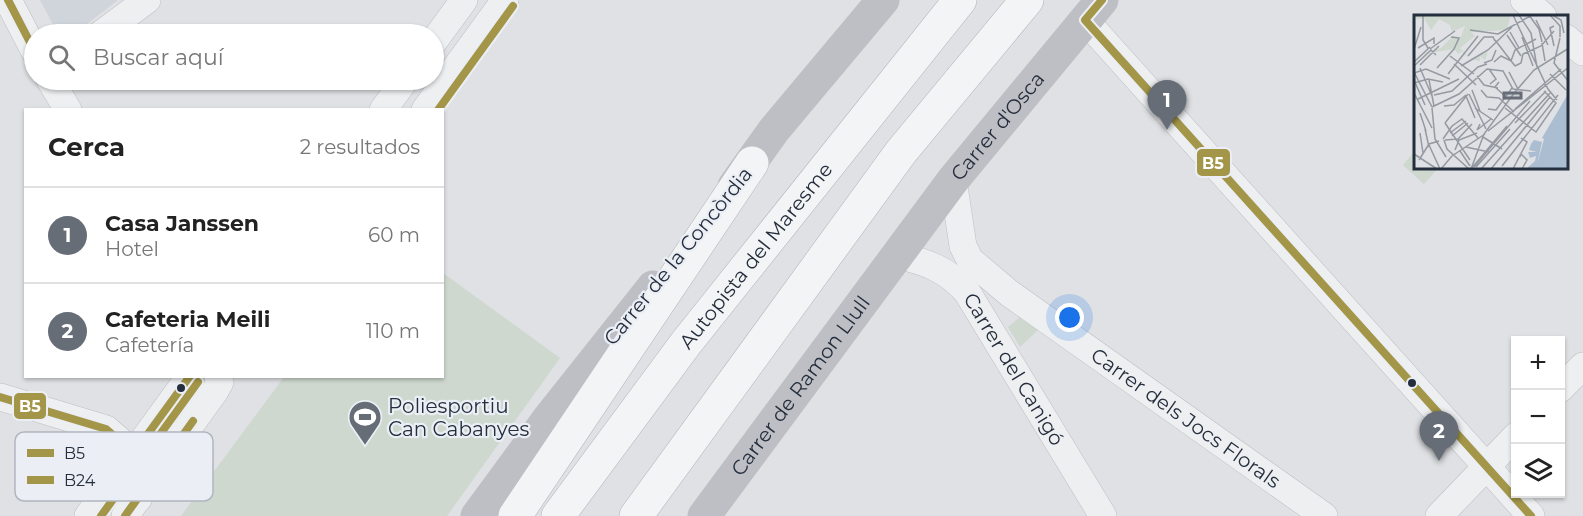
<!DOCTYPE html>
<html lang="es">
<meta charset="utf-8">
<style>
:root{--surface:#fff;--page:#f6f6f6;--text:#222;--muted:#767676;--line:#e0e0e0;--accent:#666d77}
body{margin:0;font-family:Montserrat,sans-serif;background:var(--page);color:var(--text)}
.controls{position:absolute;right:18px;bottom:18px;display:grid;overflow:hidden;border-radius:0px;box-shadow:0 2px 4px #0004}
.controls button{width:54px;height:54px;display:grid;place-items:center;padding:0;border:0;border-bottom:2px solid var(--line);background:var(--surface);color:var(--text);font:30px sans-serif}
.you{position:absolute;left:1070px;top:318px;width:21px;height:21px;margin:-15px;border:4px solid #fff;border-radius:50%;background:#1a73e8;box-shadow:0 0 0 9px #1a73e833}
.badge{display:grid;place-items:center;width:39px;height:39px;border-radius:50%;background:var(--accent);color:#fff;font-size:20px;font-weight:700}
.pin{position:absolute;translate:-50% -50px;filter:drop-shadow(0 2px 3px #0008)}
.pin::after{content:'';position:absolute;top:32px;width:21px;height:18px;background:inherit;clip-path:polygon(0 0,100% 0,50% 100%)}
.list{margin:0;padding:0;list-style:none}
h2{display:flex;justify-content:space-between;align-items:center;height:78px;margin:0;padding:0 24px;font-size:26px}
h2 small{font-size:20px;font-weight:400;color:var(--muted)}
.list li{display:grid;grid-template-columns:39px 1fr auto;gap:18px;align-items:center;box-sizing:border-box;height:96px;padding:0 24px;border-top:2px solid var(--line)}
.list b{display:block;font-size:22px;white-space:nowrap}
.list p{margin:0;font-size:20px;white-space:nowrap;color:var(--muted)}
.list em{font-size:20px;font-style:normal;color:var(--muted)}
.icon{flex:none;width:33px;height:33px;fill:none;stroke:currentColor;stroke-width:2;stroke-linecap:round;stroke-linejoin:round}
.map{position:relative;flex:none;width:1583px;height:516px;overflow:hidden}
.search{position:absolute;background:var(--surface);box-shadow:0 2px 4px #0004;left:24px;top:24px;width:420px;height:66px;display:flex;align-items:center;gap:15px;box-sizing:border-box;padding:0 21px;border-radius:33px;color:var(--muted);font-size:22px}
.panel{position:absolute;background:var(--surface);box-shadow:0 2px 4px #0004;left:24px;top:108px;width:420px;height:270px;border-radius:0px}
.map>svg:first-child{display:block}
</style>
<div class="map">
<svg width="1583" height="516" viewBox="0 0 1583 516">
<rect width="100%" height="100%" fill="#dfe1e4"/>
<polygon fill="#d0d4db" points="40,0 118,0 74,34 57,32"/>
<g fill="#ced8ce">
<polygon points="1415,151 1415,168 1438,168 1424,184 1403,165"/>
<polygon points="443,273 560,358 447,516 181,516 284,377 442,376"/>
<polygon points="1020,317 1038,330 1020,347 1008,327"/>
</g>
<g fill="none" stroke-linecap="round" stroke-linejoin="round">
<g stroke="#bdbfc2" stroke-width="28">
<g id="street">
<polyline points="8,0 34,50"/>
<polyline points="1524,0 1543,16"/>
<polyline points="1085,20 1531,516"/>
<polyline points="101,34 147,0"/>
<polyline points="1566,38 1583,52"/>
<polyline points="434,41 464,0"/>
<polyline points="50,80 68,110"/>
<polyline points="383,110 405,80"/>
<polyline points="425,110 505,0"/>
<path id="s1" d="M953,180L963,246L970,260L1009,293L1324,516"/>
<path id="s2" d="M897,255C926,262 947,269 967,292L1103,516"/>
<polyline points="1560,389 1583,366"/>
<polyline points="0,397 106,429 134,453 138,499"/>
<polyline points="88,516 190,376"/>
<polyline points="125,516 215,391 220,382 218,376"/>
<polyline points="1439,516 1516,436"/>
</g>
</g>
<g stroke="#b1b4b9" stroke-width="34">
<g id="highway">
<polyline points="515,516 752,163"/>
<path id="s4" d="M558,516L686,343L960,0"/>
<polyline points="636,516 901,152 1027,0"/>
</g>
</g>
<use href="#street" stroke="#edeff1" stroke-width="27"/>
<g stroke="#bdbfc4" stroke-width="33">
<polyline points="734,186 774,130 883,0"/>
<polyline points="477,516 549,418 653,287"/>
<path id="s3" d="M704,516L953,180L1102,0"/>
</g>
<use href="#highway" stroke="#f3f4f5" stroke-width="33"/>
<g stroke="#ebeff5" stroke-width="12">
<g id="bus-1">
<polyline points="8,0 34,50"/>
<polyline points="1102,0 1085,20 1531,516"/>
<polyline points="0,397 106,429 134,453 190,376"/>
<polyline points="125,516 193,421"/>
</g>
</g>
<g stroke="#ebeff5" stroke-width="12">
<g id="bus-2">
<polyline points="438,110 513,6"/>
<polyline points="101,516 198,382"/>
</g>
</g>
<use href="#bus-1" stroke="#a49648" stroke-width="8"/>
<use href="#bus-2" stroke="#a49648" stroke-width="8"/>
</g>
<defs>
<g id="stadium-pin" transform="scale(1.725)"><path d="M0 17L-7.5 6A9.5 9.5 0 1 1 7.5 6Z" fill="#666d77" stroke="#ebeff5"/><path d="M0-5a6.5 5 0 1 0 0 10a6.5 5 0 1 0 0-10ZM-3.5-1.8h7v3.6h-7Z" fill="#fff"/></g>
</defs>
<g fill-rule="evenodd">
<use href="#stadium-pin" x="365" y="417"/>
</g>
<g fill="#252e3d" stroke="#ebeff5" stroke-width="2">
<circle cx="1412" cy="383" r="5"/>
<circle cx="181" cy="388" r="5"/>
</g>
<g text-anchor="middle" stroke-width="4.5" stroke-linejoin="round" paint-order="stroke">
<g font-size="20" fill="#252e3d" stroke="#ebeff5">
<text dy="7" stroke="none"><textPath href="#s3" startOffset="488">Carrer d'Osca</textPath></text>
<text transform="translate(678 256) rotate(-51)" y="7">Carrer de la Concòrdia</text>
<text dy="7" stroke="none"><textPath href="#s4" startOffset="327">Autopista del Maresme</textPath></text>
<text dy="7" stroke="none"><textPath href="#s2" startOffset="171">Carrer del Canigó</textPath></text>
<text dy="7" stroke="none"><textPath href="#s3" startOffset="162">Carrer de Ramon Llull</textPath></text>
<text dy="7" stroke="none"><textPath href="#s1" startOffset="350">Carrer dels Jocs Florals</textPath></text>
</g>
<g font-size="20" fill="#252e3d" stroke="#ebeff5" text-anchor="start">
<text x="388" y="413">Poliesportiu<tspan x="388" dy="23">Can Cabanyes</tspan></text>
</g>
</g>
<g transform="translate(1414 15)">
<rect width="154" height="154" fill="#dfe1e4"/>
<path d="M0,0H95L96,2L93,15L57,17L61,21L46,33L56,44L74,37L71,45L66,41V46L56,44L47,36L45,39L39,34L5,40L27,33L39,21L47,22L51,11L38,17L36,10L25,4L17,15L10,3L0,5Z" fill="#ced8ce"/>
<path d="M154,79V154H112L121,146L122,141L116,143L114,137H123L115,135L117,129L120,125L128,127L123,150L130,124L128,123Z" fill="#aabdd1"/>
<path fill="none" stroke="#9599a1" stroke-width="1.5" d="M99,0L134,74L143,85M105,0L117,18L123,52M115,0L125,14L128,27M136,0L146,11V22M9,1V25L14,33M140,1L147,5L150,18M122,5L134,30M56,15L84,19L118,0M96,17L105,33M93,20L107,41M37,22L45,23L40,34M108,22L119,51M146,23L140,48L155,67M81,25L101,51M128,28L131,46M140,31L136,13L140,11M4,33L20,23V29M0,34L7,12M16,34L41,16M36,41L60,59M54,41L70,22H79L81,26M0,42V57L18,92M0,47L16,32M80,47L87,41L97,46L101,35L122,24M70,48L78,45L82,35M40,49L62,70M6,50L25,31M0,51L17,35L22,40M47,51L74,35L98,12M101,51L107,48L109,39L127,31L140,16M6,53L18,81M23,53L40,34M75,54L82,64L76,69M95,57L104,74M0,58L12,54L36,64M34,59L64,21M136,59L152,75M63,61L70,70L84,73M0,65L11,90M15,65L20,91M85,67L81,72L92,82M0,68L14,64L29,67M58,75L66,96M67,75L73,82L85,83L100,97M0,78L18,113M55,79L72,114M20,80L38,76L64,52L73,49M52,81L61,103M4,84L45,64M30,91L40,90L52,80M18,92L45,79L73,54L89,56L99,74L117,76M18,93L21,124L32,142M61,93L79,105M91,93L122,117L142,88L130,76M74,94L82,95L98,73M101,94L147,54M6,98L12,116M31,108L56,145M31,108L54,79M101,108L132,76M66,109L63,115L77,104M11,114L15,132M74,116L155,52M6,118L9,138M36,118L52,106M38,121L54,108M69,122L88,134M29,124L38,111L48,104L64,123M30,125L33,134L55,154M31,125L44,124L58,109M15,130L26,154M52,132L75,137M41,135L45,125L63,118M46,136L56,151M0,139L23,154M106,142L107,139L113,145L108,154M5,145L15,129L25,126M88,151L144,80M60,152L116,86M62,152L96,114M27,154L38,141L71,119M57,154L70,119L101,77L120,55L155,33M57,154L93,111M67,154L136,78M77,154L136,82M99,154L113,127L107,123"/>
<path fill="#666d77" fill-opacity="0.15" stroke="#666d77" stroke-width="3" d="M90,78H107V83H90Z"/>
<rect width="154" height="154" fill="none" stroke="#252e3d" stroke-width="3"/>
</g>
<rect x="15" y="432" width="198" height="69" rx="9" fill="#ebeff5" stroke="#b0b5be" stroke-width="1.5"/>
<rect x="27" y="449" width="27" height="8" fill="#a49648"/>
<rect x="27" y="476" width="27" height="8" fill="#a49648"/>
<g font-size="16" fill="#252e3d">
<text x="64" y="459">B5</text>
<text x="64" y="486">B24</text>
</g>
<g stroke="#ebeff5" stroke-width="2">
<rect x="1196" y="148" width="35" height="29" rx="6" fill="#a49648"/>
<rect x="13" y="392" width="34" height="28" rx="6" fill="#a49648"/>
</g>
<g font-size="16" text-anchor="middle" font-weight="bold" fill="#fff">
<text x="1213" y="169">B5</text>
<text x="30" y="412">B5</text>
</g>
</svg>
<div class="controls">
<button>+</button>
<button>−</button>
<button><svg class="icon" aria-label="layers" viewBox="0 0 24 24"><path d="M12 4l9 5-9 5-9-5zM3 14l9 5 9-5"/></svg></button>
</div>
<div class="you"></div>
<div class="pin badge" style="left:1167px;top:130px">1</div>
<div class="pin badge" style="left:1439px;top:461px">2</div>
<div class="search"><svg class="icon" aria-label="search" viewBox="0 0 24 24"><circle cx="10" cy="10" r="6"/><path d="M15 15l6 6"/></svg>Buscar aquí</div>
<section class="panel">
<h2>Cerca<small>2 resultados</small></h2>
<ul class="list">
<li><span class="badge">1</span><div><b>Casa Janssen</b><p>Hotel</p></div><em>60 m</em></li>
<li><span class="badge">2</span><div><b>Cafeteria Meili</b><p>Cafetería</p></div><em>110 m</em></li>
</ul>
</section>
</div>
